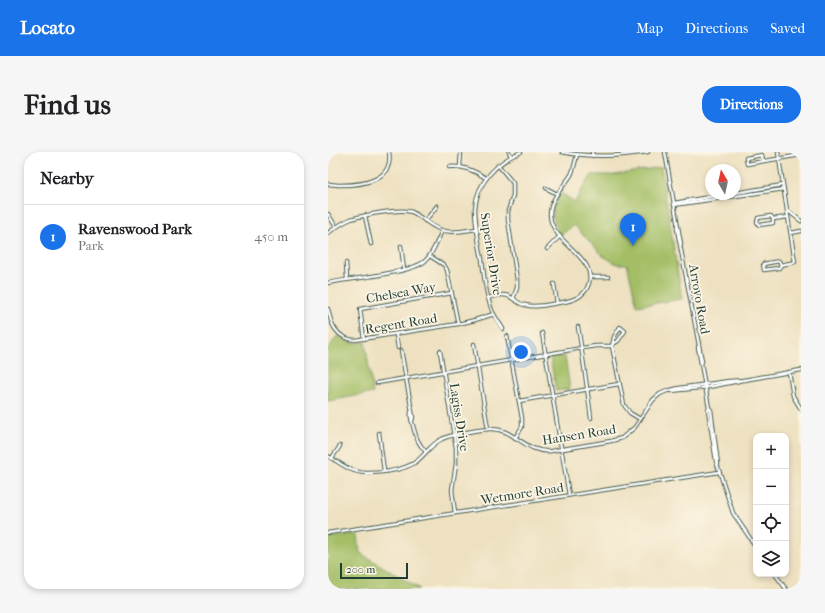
<!DOCTYPE html>
<meta charset="utf-8">
<style>
:root{--surface:#fff;--page:#f6f6f6;--text:#202124;--muted:#757577;--line:#e0e0e0;--accent:#1a73e8}
body{margin:0;font-family:"IM FELL French Canon",serif;background:var(--page);color:var(--text)}
.controls{position:absolute;right:12px;bottom:12px;display:grid;overflow:hidden;border-radius:8px;box-shadow:0 2px 6px #0003}
.controls button{width:36px;height:36px;display:grid;place-items:center;padding:0;border:0;border-bottom:1px solid var(--line);background:var(--surface);color:var(--text);font:20px sans-serif}
.compass{position:absolute;left:377px;top:12px;width:36px;height:36px;border-radius:50%;background:var(--surface);box-shadow:0 2px 6px #0003;rotate:351deg}
.scale{position:absolute;left:12px;bottom:10px;width:68px;box-sizing:border-box;padding-left:4px;border:2px solid #1f3d34;border-top:0;font-size:11px;line-height:14px;white-space:nowrap;color:#1f3d34;-webkit-text-stroke:3px #fcf5e5;paint-order:stroke}
.you{position:absolute;left:193px;top:200px;width:14px;height:14px;margin:-10px;border:3px solid #fff;border-radius:50%;background:#1a73e8;box-shadow:0 0 0 6px #1a73e833}
.badge{display:grid;place-items:center;width:26px;height:26px;border-radius:50%;background:var(--accent);color:#fff;font-size:13px;font-weight:700}
.pin{position:absolute;translate:-50% -33px;filter:drop-shadow(0 1px 2px #0008)}
.pin::after{content:'';position:absolute;top:21px;width:14px;height:12px;background:inherit;clip-path:polygon(0 0,100% 0,50% 100%)}
.list{margin:0;padding:0;list-style:none}
h2{display:flex;justify-content:space-between;align-items:center;height:52px;margin:0;padding:0 16px;font-size:17px}
h2 small{font-size:13px;font-weight:400;color:var(--muted)}
.list li{display:grid;grid-template-columns:26px 1fr auto;gap:12px;align-items:center;box-sizing:border-box;height:64px;padding:0 16px;border-top:1px solid var(--line)}
.list b{display:block;font-size:15px;white-space:nowrap}
.list p{margin:0;font-size:13px;white-space:nowrap;color:var(--muted)}
.list em{font-size:13px;font-style:normal;color:var(--muted)}
.icon{flex:none;width:22px;height:22px;fill:none;stroke:currentColor;stroke-width:2;stroke-linecap:round;stroke-linejoin:round}
.map{position:relative;flex:none;width:473px;height:437px;overflow:hidden;border-radius:16px}
header{display:flex;align-items:center;gap:24px;box-sizing:border-box;height:56px;padding:0 20px;background:var(--accent);color:#fff}
header strong{font-size:19px}
nav{display:flex;gap:22px;margin-inline-start:auto;font-size:14px}
.intro{display:flex;align-items:center;justify-content:space-between;box-sizing:border-box;height:96px;padding:0 24px}
h1{margin:0;font-size:28px}
.button{padding:10px 18px;border-radius:16px;background:var(--accent);color:#fff;font-size:14px;font-weight:700}
main{display:flex;gap:24px;padding:0 24px}
aside{flex:1;background:var(--surface);border-radius:16px;box-shadow:0 2px 6px #0003}
.map>svg:first-child{display:block}
</style>
<header>
<strong>Locato</strong>
<nav><a>Map</a><a>Directions</a><a>Saved</a></nav>
</header>
<div class="intro"><h1>Find us</h1><a class="button">Directions</a></div>
<main>
<aside>
<h2>Nearby<small></small></h2>
<ul class="list">
<li><span class="badge">1</span><div><b>Ravenswood Park</b><p>Park</p></div><em>450 m</em></li>
</ul>
</aside>
<div class="map">
<svg width="473" height="437" viewBox="0 0 473 437">
<rect width="100%" height="100%" fill="#fcf5e5"/>
<filter id="ink" filterUnits="userSpaceOnUse"><feTurbulence type="fractalNoise" baseFrequency=".025" numOctaves="2"/><feDisplacementMap in="SourceGraphic" scale="8" xChannelSelector="R" yChannelSelector="G"/><feConvolveMatrix kernelMatrix="1 2 1 2 8 2 1 2 1" color-interpolation-filters="sRGB"/></filter>
<filter id="wash" filterUnits="userSpaceOnUse"><feTurbulence type="fractalNoise" baseFrequency=".012" numOctaves="4" result="noise"/><feDisplacementMap in="SourceGraphic" scale="16" xChannelSelector="R" yChannelSelector="G"/><feGaussianBlur stdDeviation="0.9" result="paint"/><feColorMatrix in="noise" values="0 0 0 0 0 0 0 0 0 0 0 0 0 0 0 0 0 1.4 0 .05"/><feComposite in="paint" operator="in"/></filter>
<g filter="url(#wash)">
<rect width="100%" height="100%" fill="#eee1c1"/>
<g fill="#a3be65" stroke="#617e4c">
<path d="M333,15L354,147L309,154L299,112H289L275,104L246,73L233,83C223,67 221,56 233,41L247,50L252,40L264,23H286Z"/>
<polygon points="9,184 25,191 37,190 45,241 0,249 0,197"/>
<polygon points="237,204 242,237 228,239 222,205"/>
<polygon points="30,382 32,401 92,437 0,437 0,385 17,384"/>
</g>
</g>
<g filter="url(#ink)">
<g fill="none" stroke-linecap="round" stroke-linejoin="round">
<g stroke="#3e5649" stroke-width="4.5">
<g id="minor">
<polyline points="181,0 183,4"/>
<path d="M234,0C264,6 291,4 320,0"/>
<polyline points="264,0 265,4"/>
<polyline points="337,0 353,92"/>
<polyline points="450,0 467,110 453,113 451,116 436,118 435,112 451,109 453,113"/>
<polyline points="435,9 434,3 418,6 419,12 473,3"/>
<polyline points="170,13 185,31 185,43 180,59 180,68 189,128 189,136 185,147"/>
<polyline points="132,14 133,0"/>
<path d="M121,15C136,14 145,18 158,26"/>
<path d="M0,32C4,32 8,33 13,33C34,33 66,29 61,0"/>
<polyline points="218,36 229,42"/>
<polyline points="407,41 455,33"/>
<polyline points="346,51 399,42"/>
<polyline points="346,53 456,37"/>
<polyline points="459,58 473,69"/>
<polyline points="0,62 8,75"/>
<polyline points="37,64 43,92"/>
<polyline points="445,67 443,64 430,66 429,70 431,73 445,71 445,67 460,65"/>
<polyline points="97,69 109,54"/>
<polyline points="349,73 349,77 374,209 373,212"/>
<path d="M0,81C7,76 15,70 23,67C36,63 71,56 84,60C92,64 99,71 107,75C119,83 135,79 149,77"/>
<polyline points="463,81 473,79"/>
<polyline points="73,94 76,118"/>
<polyline points="219,97 232,84"/>
<polyline points="102,104 116,113 119,118 130,172"/>
<polyline points="18,111 19,127"/>
<polyline points="262,125 280,125"/>
<path d="M0,131C20,127 84,121 97,109C105,102 109,89 114,79"/>
<polyline points="226,132 229,151"/>
<path d="M160,146C169,143 178,141 186,147C189,150 192,152 197,153C207,156 219,153 230,151C243,149 257,146 261,131C268,104 223,91 222,63C222,46 235,36 243,23C246,17 247,10 249,3"/>
<path d="M0,157C3,173 9,187 27,188L130,172L147,168L166,162"/>
<path d="M250,175C255,205 259,235 263,266"/>
<path d="M175,177C172,172 168,166 165,161C158,144 156,125 154,107C151,91 147,73 147,56C149,30 170,9 193,0"/>
<polyline points="214,181 241,343"/>
<polyline points="68,182 70,196"/>
<polyline points="179,184 194,266 194,275 187,286"/>
<polyline points="36,187 32,157 124,141"/>
<polyline points="146,192 160,277"/>
<polyline points="284,194 296,253 302,261 312,267"/>
<polyline points="284,194 286,185 292,175 297,179 290,189 285,192"/>
<polyline points="370,195 381,256 383,258 390,312"/>
<polyline points="73,198 85,265 84,269"/>
<polyline points="112,199 128,296 128,312 124,338 127,361"/>
<polyline points="461,220 465,244 473,257"/>
<polyline points="416,228 473,218"/>
<polyline points="49,231 254,196 268,194 284,194"/>
<polyline points="343,239 381,235 411,229"/>
<polyline points="191,249 291,232"/>
<polyline points="381,256 380,258 388,309 405,361 428,395"/>
<path d="M83,260C82,264 83,266 84,270C88,284 88,289 98,300"/>
<polyline points="51,281 56,319"/>
<path d="M0,304C9,309 17,316 27,319C41,324 77,319 89,309C98,302 103,292 114,287C124,282 149,278 161,277C186,275 197,302 223,299L283,289L294,286L307,275L325,248L332,242L339,239L351,236L401,229L417,228"/>
<polyline points="4,306 12,294"/>
<polyline points="0,381 391,320"/>
<polyline points="447,422 458,437"/>
</g>
</g>
<use href="#minor" stroke="#fff" stroke-width="2.5"/>
</g>
</g>
<g text-anchor="middle" stroke-width="3.5" stroke-linejoin="round" paint-order="stroke">
<g font-size="13" fill="#1f3d34" stroke="#fcf5e5">
<text transform="translate(164 102) rotate(81)" y="5">Superior Drive</text>
<text transform="translate(73 140) rotate(-10)" y="5">Chelsea Way</text>
<text transform="translate(372 147) rotate(80)" y="5">Arroyo Road</text>
<text transform="translate(73 171) rotate(-9)" y="5">Regent Road</text>
<text transform="translate(132 265) rotate(81)" y="5">Lagiss Drive</text>
<text transform="translate(251 282) rotate(-9)" y="5">Hansen Road</text>
<text transform="translate(194 341) rotate(-9)" y="5">Wetmore Road</text>
</g>
</g>
</svg>
<div class="controls">
<button>+</button>
<button>−</button>
<button><svg class="icon" aria-label="locate" viewBox="0 0 24 24"><circle cx="12" cy="12" r="6"/><path d="M12 2v4M12 18v4M2 12h4M18 12h4"/></svg></button>
<button><svg class="icon" aria-label="layers" viewBox="0 0 24 24"><path d="M12 4l9 5-9 5-9-5zM3 14l9 5 9-5"/></svg></button>
</div>
<svg class="compass" viewBox="-18 -18 36 36"><path d="M0-13l5 13h-10z" fill="#e53935"/><path d="M0 13l5-13h-10z" fill="#757577"/></svg>
<div class="scale">200 m</div>
<div class="you"></div>
<div class="pin badge" style="left:305px;top:94px">1</div>
</div>
</main>
